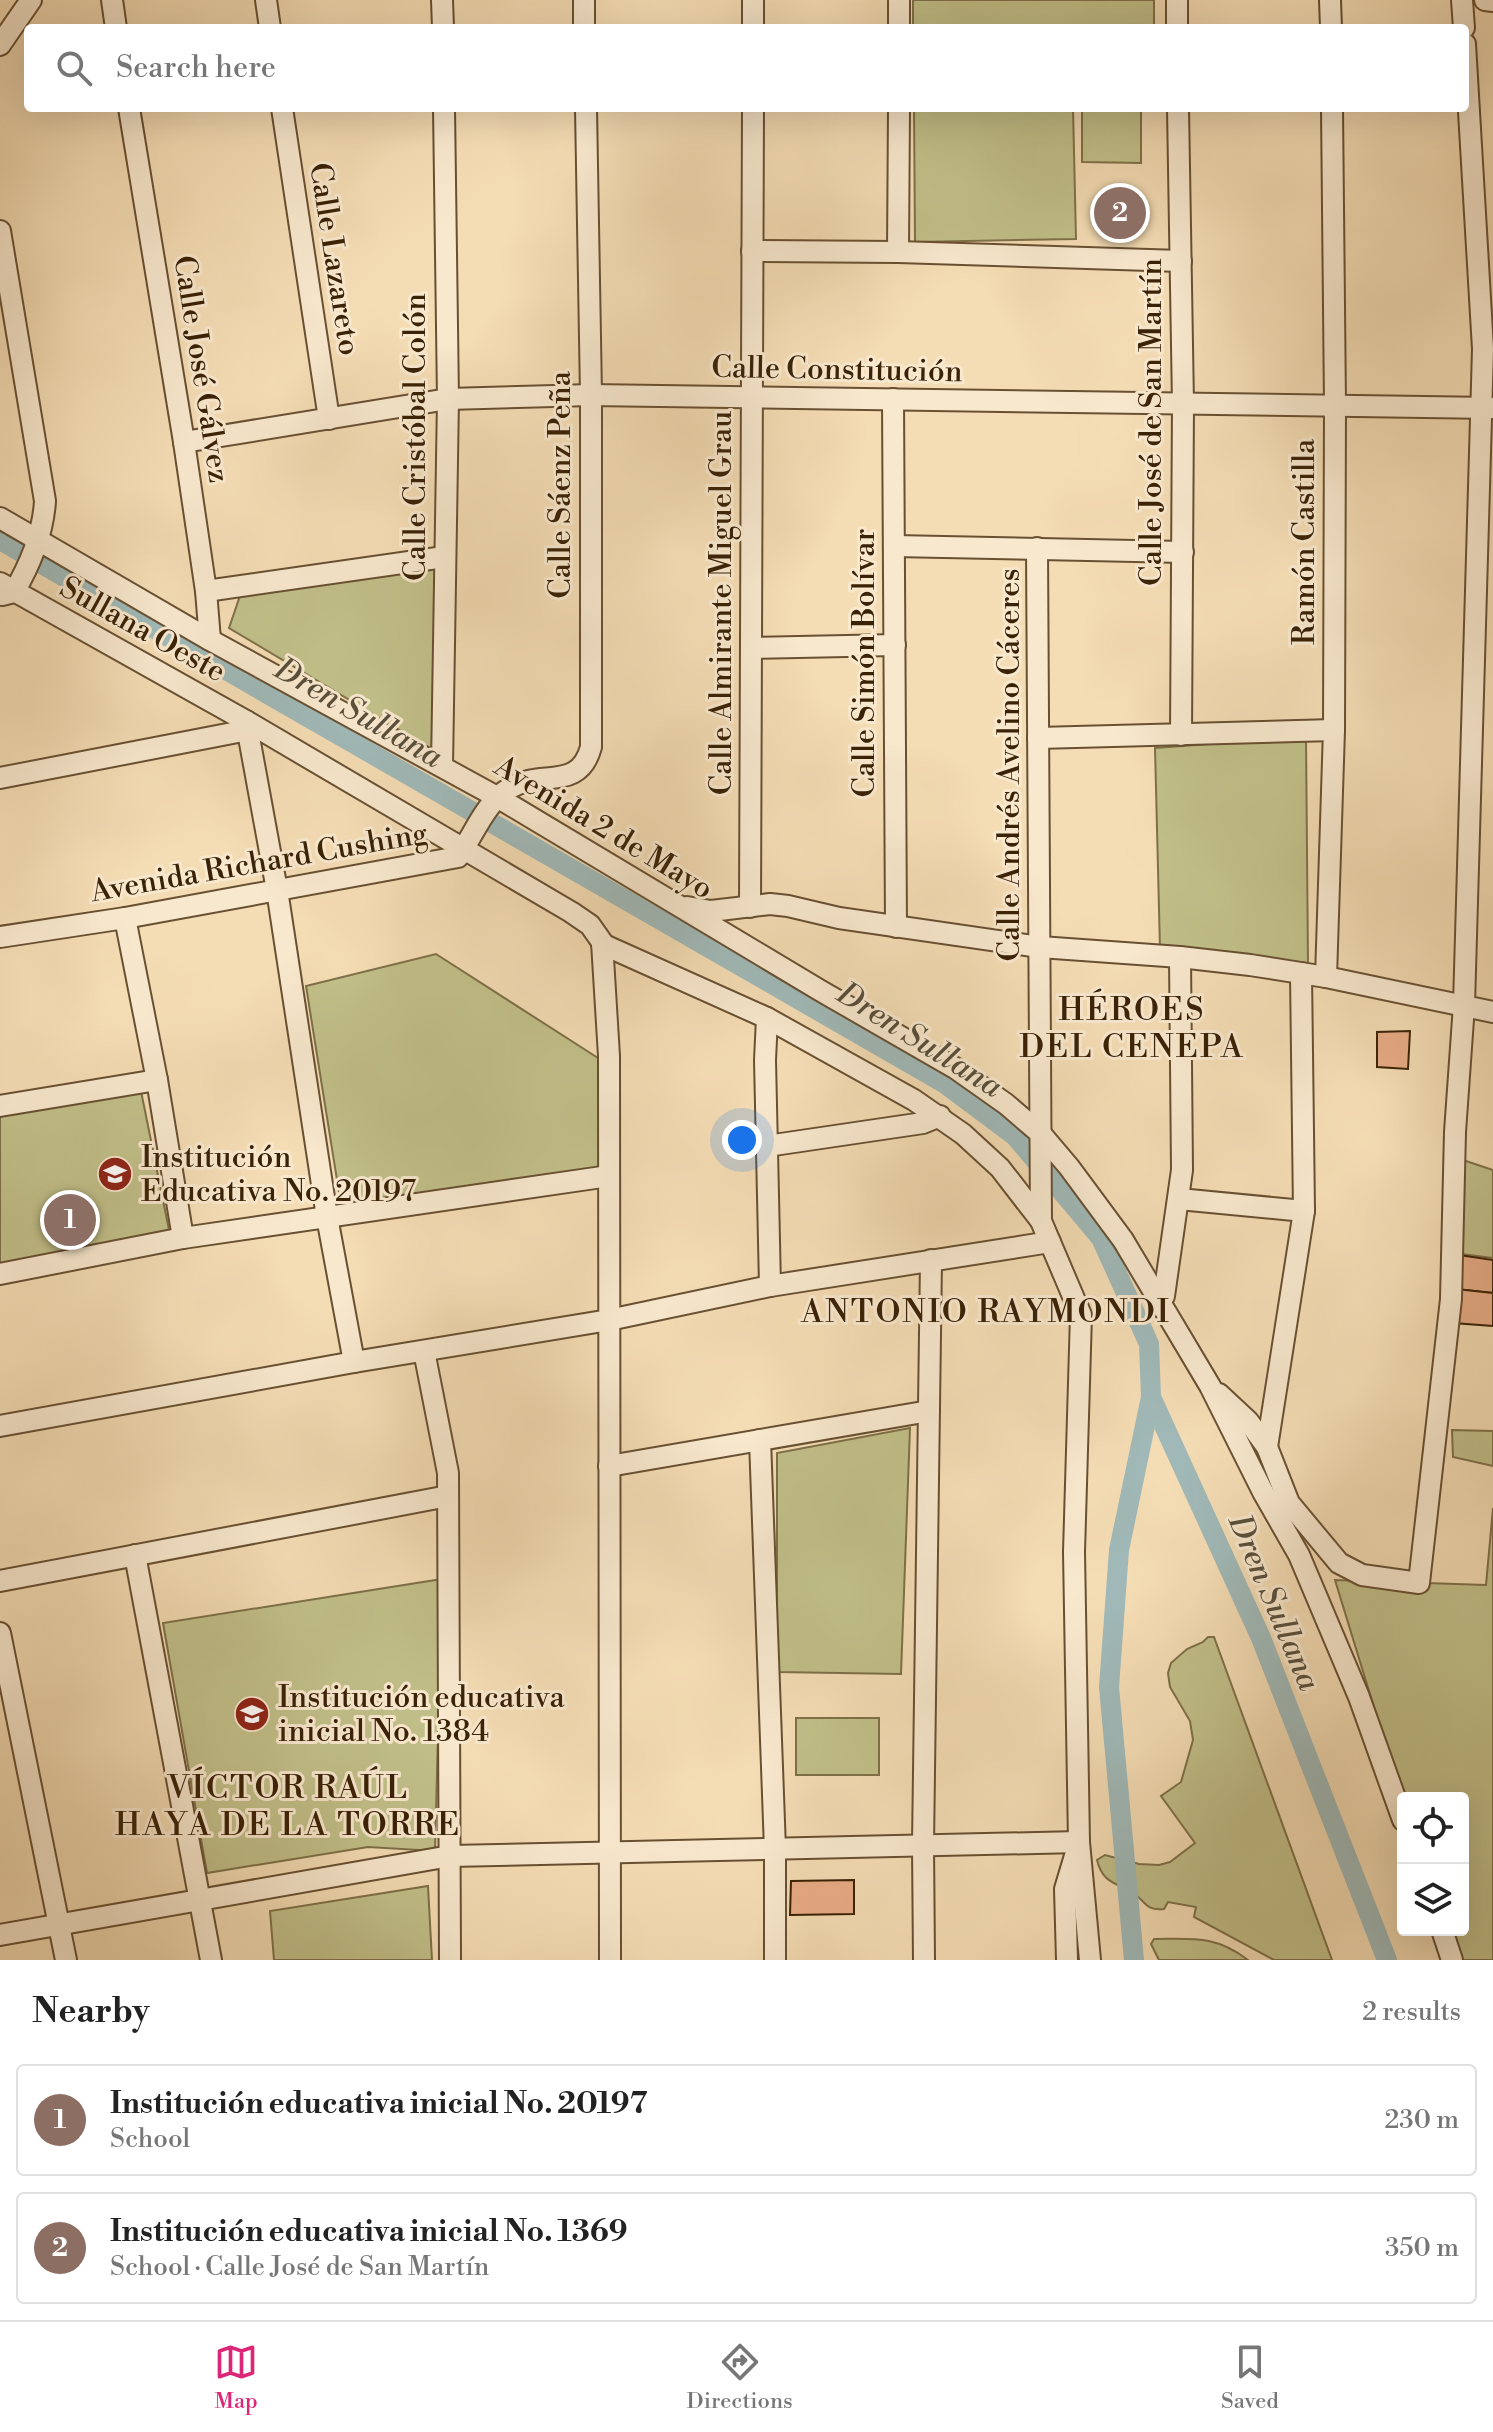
<!DOCTYPE html>
<meta charset="utf-8">
<style>
:root{--surface:#fff;--page:#f2f2f2;--text:#222;--muted:#767676;--line:#e0e0e0;--accent:#db2777}
body{margin:0;font-family:"Libre Bodoni",serif;background:var(--page);color:var(--text)}
.controls{position:absolute;right:24px;bottom:24px;display:grid;overflow:hidden;border-radius:8px;box-shadow:0 8px 32px #0002}
.controls button{width:72px;height:72px;display:grid;place-items:center;padding:0;border:0;border-bottom:2px solid var(--line);background:var(--surface);color:var(--text);font:40px sans-serif}
.you{position:absolute;left:742px;top:1140px;width:28px;height:28px;margin:-20px;border:6px solid #fff;border-radius:50%;background:#1a73e8;box-shadow:0 0 0 12px #1a73e833}
.badge{display:grid;place-items:center;width:52px;height:52px;border-radius:50%;background:var(--accent);color:#fff;font-size:26px;font-weight:700}
.pin{position:absolute;translate:-50% -50%;border:4px solid #fff;box-shadow:0 2px 8px #0006}
.list{margin:0;padding:0;list-style:none}
h2{display:flex;justify-content:space-between;align-items:center;height:104px;margin:0;padding:0 32px;font-size:34px}
h2 small{font-size:26px;font-weight:400;color:var(--muted)}
.list li{display:grid;grid-template-columns:52px 1fr auto;gap:24px;align-items:center;box-sizing:border-box;height:112px;margin:0 16px 16px;padding:0 16px;border:2px solid var(--line);border-radius:8px}
.list b{display:block;font-size:30px;white-space:nowrap}
.list p{margin:0;font-size:26px;white-space:nowrap;color:var(--muted)}
.list em{font-size:26px;font-style:normal;color:var(--muted)}
.icon{flex:none;width:44px;height:44px;fill:none;stroke:currentColor;stroke-width:2;stroke-linecap:round;stroke-linejoin:round}
.map{position:relative;flex:none;width:1493px;height:1960px;overflow:hidden}
.search{position:absolute;background:var(--surface);box-shadow:0 8px 32px #0002;left:24px;right:24px;top:24px;height:88px;display:flex;align-items:center;gap:20px;box-sizing:border-box;padding:0 28px;border-radius:8px;color:var(--muted);font-size:30px}
.sheet{height:360px;background:var(--surface)}
nav{display:flex;justify-content:space-around;align-items:center;box-sizing:border-box;height:112px;border-top:2px solid var(--line);background:var(--surface);font-size:22px;color:var(--muted)}
nav a{display:grid;justify-items:center;gap:4px}
nav .on{color:var(--accent)}
.map>svg:first-child{display:block}
</style>
<div class="map">
<svg width="1493" height="1960" viewBox="0 0 1493 1960">
<rect width="100%" height="100%" fill="#f4dcb4"/>
<filter id="stains"><feTurbulence type="fractalNoise" baseFrequency=".0025" numOctaves="4"/><feColorMatrix values="0 0 0 0 .2 0 0 0 0 .09 0 0 0 0 .02 0 0 0 .5 -.17"/></filter>
<radialGradient id="worn" r=".72"><stop offset=".6" stop-color="#630" stop-opacity="0"/><stop offset="1" stop-color="#630" stop-opacity=".3"/></radialGradient>
<g fill="#c1bf89" stroke="#7e7048" stroke-width="2">
<rect x="913" y="0" width="241" height="28"/>
<polygon points="914,108 1073,108 1076,239 915,242"/>
<polygon points="1082,108 1141,108 1141,163 1082,162"/>
<polygon points="436,565 438,753 229,628 242,590"/>
<polygon points="1306,737 1308,965 1160,949 1155,748"/>
<polygon points="436,954 598,1058 599,1179 341,1205 306,986"/>
<polygon points="141,1091 170,1235 0,1265 0,1116"/>
<polygon points="1463,1160 1493,1170 1493,1258 1461,1254"/>
<polygon points="910,1428 901,1674 777,1672 777,1453"/>
<polygon points="1452,1430 1493,1431 1493,1466 1453,1457"/>
<polygon points="1493,1508 1493,1960 1457,1960 1446,1930 1463,1930 1463,1798 1403,1798 1403,1802 1335,1580 1486,1585"/>
<polygon points="442,1579 435,1851 368,1847 207,1873 163,1623"/>
<path d="M1208,1637H1214L1332,1960H1274L1194,1917L1196,1907L1168,1902L1164,1909C1145,1911 1146,1901 1133,1893C1116,1882 1103,1884 1097,1860L1105,1855L1139,1864L1159,1865L1170,1862L1195,1843L1161,1796L1181,1782L1193,1740L1190,1721L1170,1687L1168,1673L1171,1663L1187,1649L1203,1642Z"/>
<rect x="796" y="1718" width="83" height="57"/>
<polygon points="428,1886 432,1960 274,1960 270,1911"/>
<path d="M1154,1939C1193,1939 1215,1935 1248,1960H1159L1151,1944Z"/>
</g>
<g fill="none" stroke-linecap="round" stroke-linejoin="round">
<g stroke="#a0b9b8" stroke-width="20">
<polyline points="0,540 944,1083 1015,1136 1101,1238 1149,1344 1151,1397 1261,1638 1387,1960"/>
<polyline points="1134,1960 1109,1687 1119,1550 1151,1397"/>
</g>
</g>
<g fill="#e8ac86" stroke="#3a2206" stroke-width="2">
<polygon points="1410,1031 1408,1069 1377,1067 1377,1032"/>
<polygon points="1459,1255 1493,1260 1493,1293 1456,1289"/>
<polygon points="1456,1289 1493,1293 1493,1326 1453,1323"/>
<polygon points="854,1880 854,1914 790,1915 791,1881"/>
</g>
<g fill="none" stroke-linecap="round" stroke-linejoin="round">
<g stroke="#685032" stroke-width="24">
<g id="street">
<polyline points="112,0 116,28"/>
<polyline points="266,0 270,28"/>
<polyline points="442,0 443,28"/>
<polyline points="584,0 584,28"/>
<polyline points="1177,0 1177,28"/>
<polyline points="1330,0 1331,28"/>
<polyline points="1462,0 1464,28"/>
<polyline points="1485,0 1493,1"/>
<polyline points="753,28 753,0"/>
<polyline points="899,28 899,0"/>
<polyline points="0,45 31,0"/>
<polyline points="129,108 184,442 206,591 210,640"/>
<polyline points="282,108 329,419"/>
<polyline points="1178,108 1183,404 1181,735"/>
<path d="M0,231L45,501C43,534 31,563 14,592L2,595"/>
<polyline points="752,251 898,252 1181,261"/>
<polyline points="898,252 899,108"/>
<polyline points="893,399 896,927"/>
<polyline points="184,442 448,399 591,395 1492,408"/>
<polyline points="0,518 210,640 497,797 821,991 955,1068 1006,1104 1041,1134 1069,1167 1123,1240 1210,1386 1263,1492 1299,1555 1359,1697 1403,1820"/>
<polyline points="894,546 1183,552"/>
<polyline points="1037,548 1041,1221"/>
<polyline points="0,583 246,721 571,912 590,925 602,942 609,1056 610,1960"/>
<polyline points="206,591 444,557"/>
<polyline points="751,648 895,645"/>
<polyline points="246,721 277,890 327,1217 354,1362"/>
<polyline points="1038,738 1334,730"/>
<polyline points="442,766 448,399 444,108"/>
<polyline points="0,778 248,730"/>
<polyline points="687,907 711,911 770,904 788,906 839,918 1040,947 1180,957 1250,965 1326,977 1493,1012"/>
<polyline points="750,907 753,108"/>
<polyline points="125,918 157,1080 183,1238"/>
<path d="M0,937L125,918L458,857C474,835 485,802 510,788C541,769 579,792 591,747V395L586,108"/>
<polyline points="602,944 767,1018 914,1100 963,1134 1000,1168 1041,1221 1081,1315 1074,1552 1079,1842 1090,1960"/>
<polyline points="1326,977 1334,730 1335,406 1332,108"/>
<polyline points="767,1018 765,1060 770,1286"/>
<polyline points="0,1106 157,1080"/>
<polyline points="767,1146 923,1123 940,1116"/>
<polyline points="1179,1199 1304,1211"/>
<polyline points="0,1274 183,1238 609,1176"/>
<polyline points="1160,1301 1164,1296 1182,1170 1180,957"/>
<polyline points="424,1351 448,1473 450,1960"/>
<polyline points="1219,1394 1248,1421 1267,1447 1289,1503 1339,1563 1362,1575 1419,1583 1451,1299 1455,1132 1464,1005 1483,349 1465,44"/>
<polyline points="0,1426 354,1362 609,1320 770,1286 1050,1242"/>
<polyline points="760,1440 775,1849 775,1960"/>
<polyline points="1267,1447 1304,1211 1301,973"/>
<polyline points="609,1466 929,1411"/>
<polyline points="135,1555 211,1960"/>
<polyline points="0,1581 448,1496"/>
<polyline points="0,1633 66,1960"/>
<polyline points="1442,1930 1452,1960"/>
<polyline points="0,1935 450,1856 1079,1842"/>
<polyline points="924,1960 923,1845 931,1260"/>
<polyline points="1067,1960 1065,1889 1077,1849"/>
</g>
</g>
<use href="#street" stroke="#f8e8ce" stroke-width="20"/>
</g>
<defs>
<g id="school-disc" transform="scale(1.8)"><circle r="9.5" fill="#8f2418" stroke="#f8e8ce"/><path d="M0-5L7-2L0 1L-7-2ZM-4 1L0 2.5L4 1V4Q0 6-4 4Z" fill="#fff"/></g>
</defs>
<g fill-rule="evenodd">
<use href="#school-disc" x="115" y="1174"/>
<use href="#school-disc" x="252" y="1714"/>
</g>
<g text-anchor="middle" stroke-width="6" stroke-linejoin="round" paint-order="stroke">
<g font-size="30" fill="#3a2206" stroke="#f8e8ce">
<text transform="translate(335 259) rotate(81)" y="10">Calle Lazareto</text>
<text transform="translate(202 369) rotate(81)" y="10">Calle José Gálvez</text>
<text transform="translate(837 369) rotate(1)" y="10">Calle Constitución</text>
<text transform="translate(1151 422) rotate(-90)" y="10">Calle José de San Martín</text>
<text transform="translate(415 437) rotate(-90)" y="10">Calle Cristóbal Colón</text>
<text transform="translate(560 485) rotate(-90)" y="10">Calle Sáenz Peña</text>
<text transform="translate(1304 542) rotate(-90)" y="10">Ramón Castilla</text>
<text transform="translate(721 603) rotate(-90)" y="10">Calle Almirante Miguel Grau</text>
<text transform="translate(143 629) rotate(29)" y="10">Sullana Oeste</text>
<text transform="translate(864 663) rotate(-90)" y="10">Calle Simón Bolívar</text>
<text transform="translate(1009 765) rotate(-90)" y="10">Calle Andrés Avelino Cáceres</text>
<text transform="translate(604 827) rotate(31)" y="10">Avenida 2 de Mayo</text>
<text transform="translate(259 862) rotate(-10)" y="10">Avenida Richard Cushing</text>
</g>
<g font-size="30" fill="#3a2206" stroke="#f8e8ce" text-anchor="start">
<text x="141" y="1167">Institución<tspan x="141" dy="34">Educativa No. 20197</tspan></text>
<text x="278" y="1707">Institución educativa<tspan x="278" dy="34">inicial No. 1384</tspan></text>
</g>
<g font-size="32" font-style="italic" fill="#594f3b" stroke="#f8e8ce">
<text transform="translate(359 712) rotate(30)" y="11">Dren Sullana</text>
<text transform="translate(920 1039) rotate(32)" y="11">Dren Sullana</text>
<text transform="translate(1275 1602) rotate(67)" y="11">Dren Sullana</text>
</g>
<g font-size="32" letter-spacing="2" fill="#3a2206" stroke="#f8e8ce">
<text x="1132" y="1020">HÉROES<tspan x="1132" dy="37">DEL CENEPA</tspan></text>
<text x="986" y="1322">ANTONIO RAYMONDI</text>
<text x="288" y="1798">VÍCTOR RAÚL<tspan x="288" dy="37">HAYA DE LA TORRE</tspan></text>
</g>
</g>
<rect width="100%" height="100%" filter="url(#stains)"/>
<rect width="100%" height="100%" fill="url(#worn)"/>
</svg>
<div class="controls">
<button><svg class="icon" aria-label="locate" viewBox="0 0 24 24"><circle cx="12" cy="12" r="6"/><path d="M12 2v4M12 18v4M2 12h4M18 12h4"/></svg></button>
<button><svg class="icon" aria-label="layers" viewBox="0 0 24 24"><path d="M12 4l9 5-9 5-9-5zM3 14l9 5 9-5"/></svg></button>
</div>
<div class="you"></div>
<div class="pin badge" style="left:70px;top:1220px;background:#8d6e63">1</div>
<div class="pin badge" style="left:1120px;top:213px;background:#8d6e63">2</div>
<div class="search"><svg class="icon" aria-label="search" viewBox="0 0 24 24"><circle cx="10" cy="10" r="6"/><path d="M15 15l6 6"/></svg>Search here</div>
</div>
<section class="sheet">
<h2>Nearby<small>2 results</small></h2>
<ul class="list">
<li><span class="badge" style="background:#8d6e63">1</span><div><b>Institución educativa inicial No. 20197</b><p>School</p></div><em>230 m</em></li>
<li><span class="badge" style="background:#8d6e63">2</span><div><b>Institución educativa inicial No. 1369</b><p>School · Calle José de San Martín</p></div><em>350 m</em></li>
</ul>
</section>
<nav>
<a class="on"><svg class="icon" aria-label="map" viewBox="0 0 24 24"><path d="M3 6l6-2 6 2 6-2v14l-6 2-6-2-6 2zM9 4v14M15 6v14"/></svg>Map</a>
<a><svg class="icon" aria-label="directions" viewBox="0 0 24 24"><path d="M12 3l9 9-9 9-9-9zM9 14v-3h6M13 9l2 2-2 2"/></svg>Directions</a>
<a><svg class="icon" aria-label="saved" viewBox="0 0 24 24"><path d="M7 4h10v16l-5-4-5 4z"/></svg>Saved</a>
</nav>
